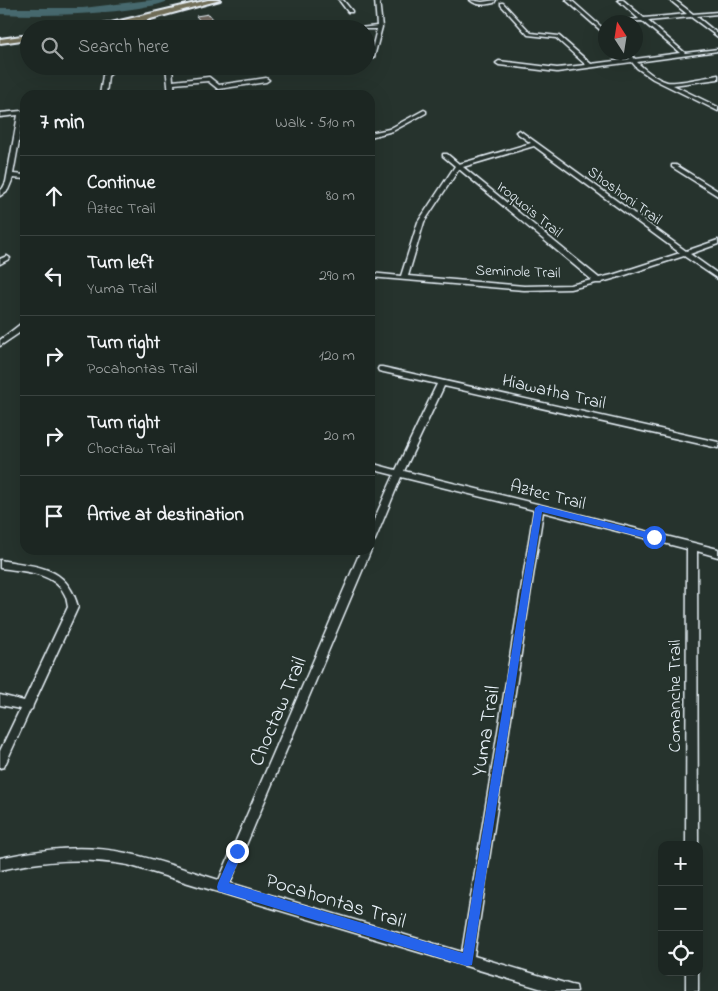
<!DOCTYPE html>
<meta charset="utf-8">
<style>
:root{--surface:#1c2622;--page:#29322f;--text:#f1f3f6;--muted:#a0a5a5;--line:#3a4340}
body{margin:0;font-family:"Indie Flower",sans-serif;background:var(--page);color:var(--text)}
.controls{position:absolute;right:15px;bottom:15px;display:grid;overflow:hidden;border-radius:10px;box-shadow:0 5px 20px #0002}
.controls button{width:45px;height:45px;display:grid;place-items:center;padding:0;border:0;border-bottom:1px solid var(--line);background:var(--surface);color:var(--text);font:25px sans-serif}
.compass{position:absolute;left:598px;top:15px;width:45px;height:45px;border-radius:50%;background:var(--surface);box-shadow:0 5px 20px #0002;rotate:348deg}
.stop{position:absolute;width:15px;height:15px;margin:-11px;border:4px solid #2563eb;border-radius:50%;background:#fff}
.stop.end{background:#2563eb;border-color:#fff;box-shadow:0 1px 5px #0008}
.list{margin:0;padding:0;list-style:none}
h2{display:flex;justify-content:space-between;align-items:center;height:65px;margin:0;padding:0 20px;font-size:21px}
h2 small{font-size:16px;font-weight:400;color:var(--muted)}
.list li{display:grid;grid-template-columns:32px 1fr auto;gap:15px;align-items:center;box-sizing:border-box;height:80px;padding:0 20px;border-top:1px solid var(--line)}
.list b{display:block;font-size:19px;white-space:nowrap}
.list p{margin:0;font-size:16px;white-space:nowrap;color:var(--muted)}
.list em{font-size:16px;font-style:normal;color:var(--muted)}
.icon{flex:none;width:28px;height:28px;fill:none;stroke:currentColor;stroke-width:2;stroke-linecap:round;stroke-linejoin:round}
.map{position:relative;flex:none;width:718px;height:991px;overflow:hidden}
.search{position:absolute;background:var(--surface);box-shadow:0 5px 20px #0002;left:20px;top:20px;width:355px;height:55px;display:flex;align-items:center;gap:12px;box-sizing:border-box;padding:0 18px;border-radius:28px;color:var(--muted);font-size:19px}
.panel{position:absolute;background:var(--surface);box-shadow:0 5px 20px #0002;left:20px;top:90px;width:355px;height:465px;border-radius:15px}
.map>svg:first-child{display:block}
</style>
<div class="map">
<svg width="718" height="991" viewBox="0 0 718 991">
<rect width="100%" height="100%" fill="#26332d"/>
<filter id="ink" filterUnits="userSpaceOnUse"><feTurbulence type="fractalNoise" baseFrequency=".02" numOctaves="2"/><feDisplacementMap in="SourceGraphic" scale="10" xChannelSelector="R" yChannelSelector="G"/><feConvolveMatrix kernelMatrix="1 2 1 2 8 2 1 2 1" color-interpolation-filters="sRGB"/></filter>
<g filter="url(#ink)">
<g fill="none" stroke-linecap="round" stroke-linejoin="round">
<path fill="#47696e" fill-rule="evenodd" d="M150,0H169C162,5 148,6 139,8C93,15 47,16 0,14V8H83Z"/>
</g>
<polygon fill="#706860" stroke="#e8f1f8" points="209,14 221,29 207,29 196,16"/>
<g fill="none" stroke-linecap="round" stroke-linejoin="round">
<g stroke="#e8f1f8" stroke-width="3">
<g id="street">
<polygon points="339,0 343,0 352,11 352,12 348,12"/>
<polygon points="375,0 379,0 382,27 374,57 372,58 370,57 377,29 351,29 377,26"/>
<path d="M470,0L482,2L496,0L494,3C485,5 477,6 470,0Z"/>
<polygon points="566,0 571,0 606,31 606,35"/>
<path d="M618,0H623L644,18L687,14L670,0H675L693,14L718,12V14L696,16L718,34V37L691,17L648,21L685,53L718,49V51L637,62C644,69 656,79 667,82C675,84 707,77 718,75V79L673,85L718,107V111L653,79L637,68L632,62L557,72L499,65L496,63L499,61L557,68L586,65L556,38L528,35L501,5V3H503L531,33L559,36L591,64L630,59L624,52H629L635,59L680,53L642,21L617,22L619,21L639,19Z"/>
<polygon points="141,18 145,18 152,29 147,29"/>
<polygon points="114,66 120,66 108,76 106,95 100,95 103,75"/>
<polygon points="166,66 172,66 173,81 209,77 219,85 266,78 269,80 266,82 218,89 208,81 174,84 175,95 169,95"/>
<polygon points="424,110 426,111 426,113 393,131 370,137 370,133 389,129"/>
<polygon points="21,111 24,113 13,174 25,175 25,179 13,178 8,190 0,196 0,191 3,188 6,182 18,115 0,117 0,113"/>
<path d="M519,130L686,251L718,240V244L690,254L718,274V279L684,256L616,278L602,282L601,283H596L570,289L524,290L370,277V273L401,276L418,222L455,166L443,156V154H447L459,164L531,143L517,133L516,132ZM534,146L680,253L612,275L599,278L463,167ZM459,169L592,280L570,285L524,286L408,276L424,222Z"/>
<polygon points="672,165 676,165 718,191 718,196 672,167"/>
<polygon points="7,256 10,258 9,259 0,264 0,259"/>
<polygon points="22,323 25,323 25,329 0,346 0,340"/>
<path d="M379,367H382L718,442V448L444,386L404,471L718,549V557L697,551L698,845H686L687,549L543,512L474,956L571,985L576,986L577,991H549L128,865C83,857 45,860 0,870V858C42,849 84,844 126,853C156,859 189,871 219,880L361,550H370V549L371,550L230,883L462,952L534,510L401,477L375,540L373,542L370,543V529L394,475L370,469V463L396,470L437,384L379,371L378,369Z"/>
<path d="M0,560C37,567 67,565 78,607L33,705L32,709L30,710L4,767L0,768V751L20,709L0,705V695L24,701L68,607C67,603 67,599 65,595C55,572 21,571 0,568Z"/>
<rect x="686" y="972" width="12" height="19"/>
</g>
</g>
<g stroke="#e8f1f8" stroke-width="4">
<g id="primary">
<polygon points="208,0 220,0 143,21 103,29 86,29"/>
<polygon points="29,35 29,39 0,43 0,39"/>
</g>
</g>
<use href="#street" fill="#26332d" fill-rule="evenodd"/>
<use href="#primary" fill="#716e59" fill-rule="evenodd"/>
</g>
</g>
<polygon fill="#2563eb" points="539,505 654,534 658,537 654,540 542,512 472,965 467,966 218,891 217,887 218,883 234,847 237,846 241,847 243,851 229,883 463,953 535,508"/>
<g text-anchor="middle" stroke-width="4" stroke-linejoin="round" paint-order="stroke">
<g font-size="15" fill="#e8f1f8" stroke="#26332d">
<text transform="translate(625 195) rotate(36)" y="5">Shoshoni Trail</text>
<text transform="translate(530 209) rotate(39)" y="5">Iroquois Trail</text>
<text transform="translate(518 271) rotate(2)" y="5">Seminole Trail</text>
</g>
<g font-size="18" fill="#e8f1f8" stroke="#26332d">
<text transform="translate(554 391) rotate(13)" y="6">Hiawatha Trail</text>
<text transform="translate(548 494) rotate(14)" y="6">Aztec Trail</text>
<text transform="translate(674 696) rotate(-90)" y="6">Comanche Trail</text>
</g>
<g font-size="21" fill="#e8f1f8" stroke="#26332d">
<text transform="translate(277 711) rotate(-67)" y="7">Choctaw Trail</text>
<text transform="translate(485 731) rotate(-81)" y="7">Yuma Trail</text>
<text transform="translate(336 900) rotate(17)" y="7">Pocahontas Trail</text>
</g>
</g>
</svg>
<div class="controls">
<button>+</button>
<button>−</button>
<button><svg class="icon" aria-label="locate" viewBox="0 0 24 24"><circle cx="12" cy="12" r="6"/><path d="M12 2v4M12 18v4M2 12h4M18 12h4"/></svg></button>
</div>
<svg class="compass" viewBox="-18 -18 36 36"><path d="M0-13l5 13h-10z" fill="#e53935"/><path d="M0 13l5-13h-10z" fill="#a0a5a5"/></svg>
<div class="stop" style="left:654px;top:537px"></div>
<div class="stop end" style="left:237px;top:851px"></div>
<div class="search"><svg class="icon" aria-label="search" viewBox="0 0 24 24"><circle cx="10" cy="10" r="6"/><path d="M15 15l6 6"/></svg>Search here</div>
<section class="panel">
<h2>7 min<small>Walk · 510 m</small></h2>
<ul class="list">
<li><svg class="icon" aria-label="ahead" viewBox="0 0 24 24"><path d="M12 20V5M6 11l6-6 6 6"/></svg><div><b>Continue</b><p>Aztec Trail</p></div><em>80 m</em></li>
<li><svg class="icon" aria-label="left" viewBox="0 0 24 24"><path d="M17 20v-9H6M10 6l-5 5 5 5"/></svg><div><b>Turn left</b><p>Yuma Trail</p></div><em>290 m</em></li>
<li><svg class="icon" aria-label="right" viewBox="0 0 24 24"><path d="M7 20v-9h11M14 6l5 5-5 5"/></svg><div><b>Turn right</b><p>Pocahontas Trail</p></div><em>120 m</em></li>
<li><svg class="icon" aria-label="right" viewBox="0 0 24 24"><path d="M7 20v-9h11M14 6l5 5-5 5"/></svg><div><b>Turn right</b><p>Choctaw Trail</p></div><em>20 m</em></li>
<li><svg class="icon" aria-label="arrive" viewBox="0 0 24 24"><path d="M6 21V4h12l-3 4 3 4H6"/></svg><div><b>Arrive at destination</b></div></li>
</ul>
</section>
</div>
